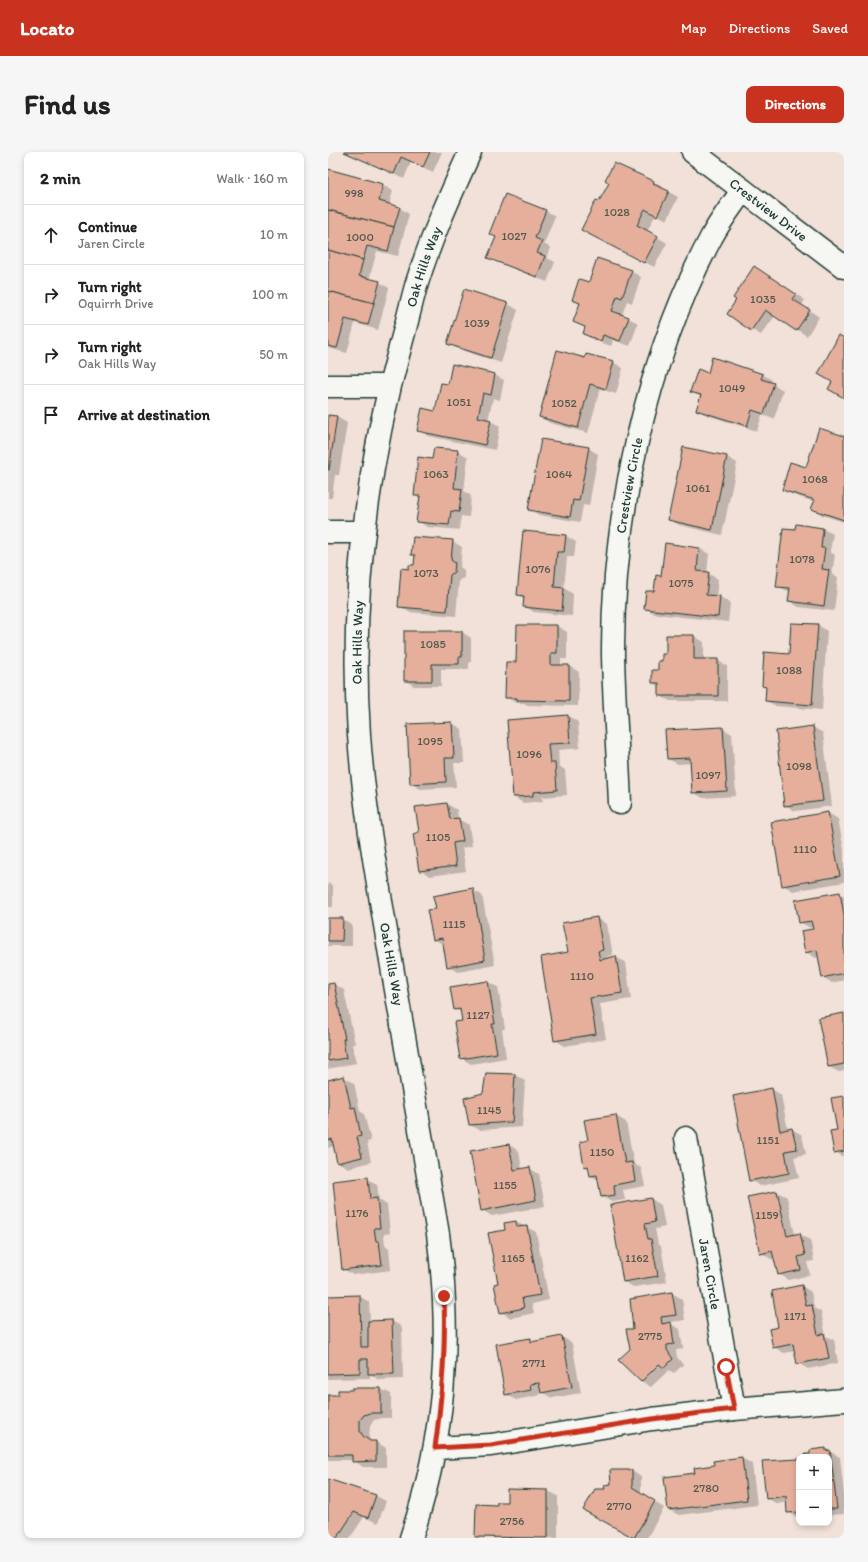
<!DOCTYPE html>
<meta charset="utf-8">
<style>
:root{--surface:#fff;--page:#f6f6f6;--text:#222;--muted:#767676;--line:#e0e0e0;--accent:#c8321e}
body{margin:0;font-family:Itim,sans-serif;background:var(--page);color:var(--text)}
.controls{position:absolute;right:12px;bottom:12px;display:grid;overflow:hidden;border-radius:8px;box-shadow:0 2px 6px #0003}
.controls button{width:36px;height:36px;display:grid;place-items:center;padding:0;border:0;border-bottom:1px solid var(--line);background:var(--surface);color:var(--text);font:20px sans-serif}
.stop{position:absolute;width:12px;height:12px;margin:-9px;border:3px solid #c8321e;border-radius:50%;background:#fff}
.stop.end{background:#c8321e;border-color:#fff;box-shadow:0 1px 4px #0008}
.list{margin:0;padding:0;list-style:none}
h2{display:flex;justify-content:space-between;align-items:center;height:52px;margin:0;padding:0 16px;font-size:17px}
h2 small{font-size:13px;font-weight:400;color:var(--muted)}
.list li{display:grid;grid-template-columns:26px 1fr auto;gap:12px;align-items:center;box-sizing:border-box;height:60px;padding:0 16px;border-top:1px solid var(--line)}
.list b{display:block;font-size:15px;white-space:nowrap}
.list p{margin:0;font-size:13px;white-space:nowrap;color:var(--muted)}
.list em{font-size:13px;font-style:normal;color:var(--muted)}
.icon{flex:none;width:22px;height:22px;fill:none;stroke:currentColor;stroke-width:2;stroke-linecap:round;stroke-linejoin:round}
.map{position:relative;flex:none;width:516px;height:1386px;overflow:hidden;border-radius:8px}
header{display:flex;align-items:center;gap:24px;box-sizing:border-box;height:56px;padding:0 20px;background:var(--accent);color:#fff}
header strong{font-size:19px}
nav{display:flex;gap:22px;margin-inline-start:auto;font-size:14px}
.intro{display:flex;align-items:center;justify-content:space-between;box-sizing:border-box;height:96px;padding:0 24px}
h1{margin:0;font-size:28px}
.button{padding:10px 18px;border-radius:8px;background:var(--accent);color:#fff;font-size:14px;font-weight:700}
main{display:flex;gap:24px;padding:0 24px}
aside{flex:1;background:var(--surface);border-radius:8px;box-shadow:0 2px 6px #0003}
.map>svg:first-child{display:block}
</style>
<header>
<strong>Locato</strong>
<nav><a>Map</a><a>Directions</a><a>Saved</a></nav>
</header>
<div class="intro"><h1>Find us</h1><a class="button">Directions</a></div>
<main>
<aside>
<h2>2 min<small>Walk · 160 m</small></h2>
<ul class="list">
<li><svg class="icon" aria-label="ahead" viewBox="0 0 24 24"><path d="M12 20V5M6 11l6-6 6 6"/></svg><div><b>Continue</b><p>Jaren Circle</p></div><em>10 m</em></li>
<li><svg class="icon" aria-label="right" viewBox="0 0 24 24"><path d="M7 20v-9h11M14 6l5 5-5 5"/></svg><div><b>Turn right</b><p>Oquirrh Drive</p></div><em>100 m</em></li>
<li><svg class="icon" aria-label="right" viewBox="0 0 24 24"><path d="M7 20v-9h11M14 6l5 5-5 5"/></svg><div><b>Turn right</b><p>Oak Hills Way</p></div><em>50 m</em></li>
<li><svg class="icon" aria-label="arrive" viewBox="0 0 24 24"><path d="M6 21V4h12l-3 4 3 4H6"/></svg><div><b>Arrive at destination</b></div></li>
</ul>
</aside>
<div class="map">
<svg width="516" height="1386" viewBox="0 0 516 1386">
<rect width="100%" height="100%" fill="#f1e1d8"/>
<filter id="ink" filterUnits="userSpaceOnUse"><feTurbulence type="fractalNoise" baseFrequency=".025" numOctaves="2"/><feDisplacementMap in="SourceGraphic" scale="8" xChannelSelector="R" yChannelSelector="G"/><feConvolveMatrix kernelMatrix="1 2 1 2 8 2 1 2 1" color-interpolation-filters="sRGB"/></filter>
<g filter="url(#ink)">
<g fill="#0003">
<polygon points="18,0 114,0 105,20 83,10 76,27"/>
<polygon points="286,12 326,30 336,36 335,37 350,45 339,68 328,62 319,79 339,91 326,115 264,83 272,51 282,30"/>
<polygon points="0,18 55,33 65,39 61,53 72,56 81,62 70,104 49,99 45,113 41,128 51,130 61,136 50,178 27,171 19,201 0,196"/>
<polygon points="218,59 227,64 216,92 223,96 219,106 227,110 219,130 171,111 161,105"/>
<polygon points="427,115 477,148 474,153 491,165 479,184 447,164 433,183 424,178 409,148"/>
<polygon points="303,119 313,125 304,151 299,149 294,163 310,171 302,194 285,188 283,194 266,188 256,182 258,176 246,170 252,152 245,148"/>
<polygon points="137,138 180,152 190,158 173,211 130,197 120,191"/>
<polygon points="257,207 285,210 295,216 288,242 272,237 260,281 222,271 212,265"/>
<polygon points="380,222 434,222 444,228 443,231 455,238 446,267 434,263 429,279 379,263 369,258 373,245 363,240"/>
<polygon points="167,223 176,228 172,248 165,246 160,268 172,274 167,298 100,284 90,278 107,260 121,233"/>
<polygon points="0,264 9,265 19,271 11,323 7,323 4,346 0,346"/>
<polygon points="516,285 516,370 494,363 485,357 487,350 465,343 455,338"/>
<polygon points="260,296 270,302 261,354 255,353 252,370 211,363 201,357"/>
<polygon points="356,296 399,305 409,311 394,383 351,373 341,367"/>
<polygon points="130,299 140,305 136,339 143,344 141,365 133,364 131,378 99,375 90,369 92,346 87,343 105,308"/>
<polygon points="495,377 505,382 502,400 507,403 504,422 510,425 506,459 471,455 461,449 462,440 449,434 468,378"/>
<polygon points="238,384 248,390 246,405 239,405 236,436 245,442 244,464 206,460 196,454 197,447 190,443"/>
<polygon points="124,389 134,395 132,415 136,418 136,426 131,428 128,464 81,460 71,454 82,418 87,414 88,405 84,402"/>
<polygon points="371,396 381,402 379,421 390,427 388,445 392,445 402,451 400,470 327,462 317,456 327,440 334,425"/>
<polygon points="490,473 499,479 494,558 448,554 438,549 439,536 435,534"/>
<polygon points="229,474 239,480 239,507 233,507 233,514 241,514 251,520 250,554 200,553 196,551 188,551 178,545 189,511"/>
<polygon points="134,480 143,486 143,510 141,510 141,517 113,517 113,534 86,534 77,528"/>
<polygon points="366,484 376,490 376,508 389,508 399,514 399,549 342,549 332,544 332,535 325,531 339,503"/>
<polygon points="240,564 250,570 252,596 230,598 231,614 237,618 239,643 214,645 215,649 195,651 186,645 180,568"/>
<polygon points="124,571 134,577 136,611 126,611 128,635 92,637 82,631"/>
<polygon points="485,575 495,581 504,654 467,659 457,653"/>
<polygon points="394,576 404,582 408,644 375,646 365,640 364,611 350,612 340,607"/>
<polygon points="119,652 129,658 130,667 141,673 144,694 134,696 138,719 102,724 92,718 92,681"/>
<polygon points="500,661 510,667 516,698 516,730 465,739 455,733"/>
<polygon points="0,731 5,734 5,755 0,755"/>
<polygon points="144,738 154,743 167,813 130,820 120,814 116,793 106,787 109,758"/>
<polygon points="511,741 516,744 516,828 504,831 495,825 491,805 488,806 478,800 486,778 485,775 482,776 472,770"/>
<polygon points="269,766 279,772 285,803 279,804 280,807 288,805 298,811 303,847 272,852 278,887 237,894 227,888 241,800"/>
<polygon points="0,767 14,767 24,773 24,794 0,794"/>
<polygon points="160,830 170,835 177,877 174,877 178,906 143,912 133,906 135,870 134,861 127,857"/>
<polygon points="6,832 16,838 27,892 24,892 28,911 0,917 0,833"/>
<polygon points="516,862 516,919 511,920 501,915"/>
<polygon points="187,923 197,929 194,975 152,978 142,973 156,942"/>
<polygon points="16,925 26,931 32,959 36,962 43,989 39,990 43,1010 20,1016 10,1010 6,994 0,996 0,929"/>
<polygon points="444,937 453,943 460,978 464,977 474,983 478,1002 466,1005 471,1026 432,1034 422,1028"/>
<polygon points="516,945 516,1005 507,1000"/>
<polygon points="288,964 298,970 306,1012 313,1016 317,1034 295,1038 297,1048 284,1050 274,1045 271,1028 263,1024 262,1017 257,1014 261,989"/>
<polygon points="181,993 191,999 194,1018 201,1016 211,1022 217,1054 164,1064 154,1058"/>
<polygon points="39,1027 49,1032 51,1048 59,1053 62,1081 56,1082 57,1093 61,1096 63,1118 25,1123 15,1117"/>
<polygon points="449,1040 459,1045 467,1083 472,1082 482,1088 486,1109 479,1110 482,1123 461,1128 451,1122 447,1106 443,1107 433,1101"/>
<polygon points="323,1047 333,1053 337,1075 327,1077 330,1092 333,1094 339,1130 306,1135 296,1130"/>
<polygon points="188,1070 208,1080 221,1148 204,1152 206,1161 183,1166 173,1160 171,1132 179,1079"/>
<polygon points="474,1134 483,1140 486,1156 493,1160 498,1184 506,1188 510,1211 480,1217 470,1211 467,1199 456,1201 446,1195"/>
<polygon points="344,1141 354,1147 357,1168 343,1170 343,1172 352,1177 355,1197 348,1198 349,1205 355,1213 346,1221 341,1218 323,1235 313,1229 303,1198 306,1177 303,1148"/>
<polygon points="31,1144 41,1150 42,1170 64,1169 74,1175 75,1227 51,1228 42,1222 42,1226 0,1227 0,1145"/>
<polygon points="234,1185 244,1191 253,1241 224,1246 212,1239 212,1243 188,1248 178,1242 202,1187 208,1190"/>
<polygon points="25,1237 53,1237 63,1242 63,1266 54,1266 46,1268 42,1274 41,1286 44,1290 48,1290 58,1296 58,1315 35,1315 25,1308 0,1308 0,1244 11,1244 25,1239"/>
<polygon points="497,1297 512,1305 516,1342 516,1362 501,1363 501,1305 479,1305"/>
<polygon points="414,1306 424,1312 429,1353 351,1363 341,1358 368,1322"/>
<polygon points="471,1308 471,1366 470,1366 460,1360 460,1350 449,1352 439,1346"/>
<polygon points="304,1319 313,1325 313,1342 336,1356 319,1386 306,1386 256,1358 278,1338"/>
<polygon points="0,1328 48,1344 58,1349 50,1371 36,1365 22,1386 0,1386"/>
<polygon points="220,1339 230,1344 230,1386 151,1386 148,1384 170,1354"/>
</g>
<g fill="#e6af9c" stroke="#1f3d34">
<polygon points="16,0 102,0 95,15 73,5 66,22"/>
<polygon points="286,11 326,29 325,32 341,39 329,64 317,57 309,73 330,84 316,111 253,78 268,48 271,49 281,31 277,28"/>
<polygon points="0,17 55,32 51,49 72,55 66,75 0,58"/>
<polygon points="177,42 218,58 207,86 214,89 209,101 217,104 209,125 159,106 168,85 161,82"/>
<polygon points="0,58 66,75 60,99 39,94 35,108 0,98"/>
<polygon points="0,98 35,108 31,124 52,129 46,151 0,139"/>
<polygon points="269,106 304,118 294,146 289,144 284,159 301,165 292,189 275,183 273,189 255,182 257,175 245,170 252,151 244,148 251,127 261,130"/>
<polygon points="426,114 468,142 464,147 482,158 468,179 437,158 423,179 399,162 408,148 405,146"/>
<polygon points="136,137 180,151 163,206 119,192"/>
<polygon points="0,139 46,151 40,173 17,167 9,196 0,194"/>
<polygon points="511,183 516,186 516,246 500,237 504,230 490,222"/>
<polygon points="229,198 257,206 258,202 286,209 278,237 262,232 250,276 211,265"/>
<polygon points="384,205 435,222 433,227 446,231 436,262 424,258 419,274 368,258 373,243 362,240 370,217 380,221"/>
<polygon points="124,212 167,222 163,243 155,241 150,265 163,268 157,293 89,279 94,256 107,259 113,231 120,232"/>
<polygon points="0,263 9,264 1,318 0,318"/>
<polygon points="491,276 516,284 516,368 483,357 487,348 454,338 462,310 478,315"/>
<polygon points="213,287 261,295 251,349 245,348 242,365 200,358"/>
<polygon points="355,295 399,304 384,378 340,368"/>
<polygon points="106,296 130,298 126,336 134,337 131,360 123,359 121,373 88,370 92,344 86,344 90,305 104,307"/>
<polygon points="468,372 495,376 493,396 497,396 494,417 501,418 496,454 460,449 462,436 448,435 455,376 467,377"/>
<polygon points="195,379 238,383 236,400 229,400 226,435 236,436 234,459 195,455 196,444 189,443"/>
<polygon points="85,385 125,388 123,408 127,411 126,420 122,423 119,459 70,455 73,416 81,417 81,413 86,413 87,403 83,403"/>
<polygon points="337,391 371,396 369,419 381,420 378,443 392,444 390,465 316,457 318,439 326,439 328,423 333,424"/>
<polygon points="463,471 490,472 484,553 437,549 438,535 434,534 436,500 461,502"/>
<polygon points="189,473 229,473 229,501 223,501 223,513 241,513 241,549 189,548 189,546 177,546 178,510 188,510"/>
<polygon points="76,479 134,479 134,505 131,505 131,512 104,512 104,529 76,529"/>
<polygon points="338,483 366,483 366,507 390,507 390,544 331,544 331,531 324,531 324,518 330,518 330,509 334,509 334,502 338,502"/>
<polygon points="240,563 242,591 220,592 222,611 227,611 229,638 205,640 205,644 185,645 179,568"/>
<polygon points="124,570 126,606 117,606 118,630 82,632 79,572"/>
<polygon points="485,574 495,649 456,654 448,579"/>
<polygon points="395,575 399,639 364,641 362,606 339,607 337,578"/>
<polygon points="119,651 122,667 131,666 135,689 125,691 128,714 91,719 85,682 91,680 87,655"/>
<polygon points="500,660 512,724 454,734 443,670"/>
<polygon points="145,736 157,808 119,815 114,786 105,788 99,758 108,757 105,744"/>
<polygon points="512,740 516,763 516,821 494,826 489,798 477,801 473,779 485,777 483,769 471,771 467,748"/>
<polygon points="269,765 275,798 270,799 272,808 288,804 294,841 262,846 268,882 226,889 213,805 240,800 234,771"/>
<polygon points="0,766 15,766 14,789 0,789"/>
<polygon points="160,829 167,872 164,872 169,901 132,907 126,870 134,869 132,857 126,858 122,835"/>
<polygon points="6,831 17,887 15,887 18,906 0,909 0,832"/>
<polygon points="516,861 516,912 500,915 490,866"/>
<polygon points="158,921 187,922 184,970 141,973 136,946 155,941"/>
<polygon points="16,924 23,956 27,955 33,984 29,985 34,1005 9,1011 4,987 0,988 0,928"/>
<polygon points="444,936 452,979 464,976 469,997 457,999 461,1021 421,1029 405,944"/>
<polygon points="516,944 516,999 506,1001 502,979 509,978 503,946"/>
<polygon points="288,963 297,1011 304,1010 307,1029 286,1033 287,1043 273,1045 269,1023 262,1024 260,1014 256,1015 252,990 260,988 256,968"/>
<polygon points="181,992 186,1018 202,1015 208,1048 153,1059 142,999"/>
<polygon points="40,1025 42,1047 49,1046 52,1076 46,1076 48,1089 51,1089 54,1113 14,1118 5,1029"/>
<polygon points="449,1039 459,1084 472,1081 477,1103 470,1105 473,1118 450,1123 444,1099 432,1102 419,1045"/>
<polygon points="323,1046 327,1070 317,1072 320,1087 323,1087 330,1124 295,1130 282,1053"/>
<polygon points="188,1069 189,1075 199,1074 212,1143 194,1146 196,1156 172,1161 166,1132 170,1131 160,1081 177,1078 176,1071"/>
<polygon points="474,1133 478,1154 484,1153 490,1183 496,1181 501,1206 469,1212 465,1192 445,1196 441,1177 450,1175 444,1139"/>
<polygon points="344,1140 348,1163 333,1165 334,1172 343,1170 346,1192 339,1193 339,1198 345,1207 336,1216 331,1212 313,1230 290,1208 302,1197 298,1177 305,1177 302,1147"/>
<polygon points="32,1143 33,1195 40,1195 40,1169 64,1168 66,1222 40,1222 40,1207 32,1207 32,1221 0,1222 0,1144"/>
<polygon points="234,1184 244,1235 213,1241 211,1231 202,1232 203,1238 177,1243 168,1192 203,1186 203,1190"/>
<polygon points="24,1236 53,1236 53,1261 43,1261 36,1263 32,1268 32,1279 35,1284 42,1289 48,1289 48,1309 24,1310 24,1303 0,1303 0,1243 10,1243 10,1238 24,1238"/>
<polygon points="498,1296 498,1299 502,1298 509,1357 501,1357 501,1305 478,1305 477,1302 482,1302 482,1298"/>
<polygon points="414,1305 419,1348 340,1358 336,1325 367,1321 366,1316 386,1313 385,1309"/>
<polygon points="471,1307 471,1360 459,1361 458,1344 438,1347 434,1309"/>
<polygon points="282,1318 304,1318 304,1335 327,1349 306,1386 255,1358 267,1337 277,1337 276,1333 283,1332"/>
<polygon points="0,1327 48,1343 40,1366 26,1360 9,1386 0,1386"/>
<polygon points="179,1337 220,1338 220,1386 147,1385 148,1352 169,1353 169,1350 179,1350"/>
</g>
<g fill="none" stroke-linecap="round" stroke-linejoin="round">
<g stroke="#1f3d34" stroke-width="25">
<g id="minor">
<path id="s1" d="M365,0L516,115"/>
<polyline points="0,234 61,234"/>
<polyline points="0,380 36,380"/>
<path id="s2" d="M292,651C290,602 286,553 285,503C284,364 318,209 383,86C392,69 404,53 415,38"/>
<path id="s3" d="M358,986L406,1257"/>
<polyline points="107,1296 163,1293 324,1267 406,1257 516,1248"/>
<path id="s4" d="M83,1386C117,1285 124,1188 110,1082C94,989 78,896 62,803C50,730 36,657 31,583C22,450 38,316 74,188C79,170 83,152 88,134C102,88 122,44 142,0"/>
</g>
</g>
<use href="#minor" stroke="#f6f6f2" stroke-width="22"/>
</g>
</g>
<g fill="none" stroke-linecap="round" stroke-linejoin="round" filter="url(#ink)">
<path stroke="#c8321e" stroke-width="5" d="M116,1144C118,1196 114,1245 107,1296L163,1293L324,1267L406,1257L398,1215"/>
</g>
<g text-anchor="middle" stroke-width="4" stroke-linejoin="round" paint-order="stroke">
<g font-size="12" fill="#515a4e">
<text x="26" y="45">998</text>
<text x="289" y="64">1028</text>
<text x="186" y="88">1027</text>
<text x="32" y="89">1000</text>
<text x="435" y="151">1035</text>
<text x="149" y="175">1039</text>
<text x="404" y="240">1049</text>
<text x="131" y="254">1051</text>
<text x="236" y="255">1052</text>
<text x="108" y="326">1063</text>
<text x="231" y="326">1064</text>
<text x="487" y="331">1068</text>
<text x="370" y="340">1061</text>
<text x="474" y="411">1078</text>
<text x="210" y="421">1076</text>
<text x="98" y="425">1073</text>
<text x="353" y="435">1075</text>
<text x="105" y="496">1085</text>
<text x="461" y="522">1088</text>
<text x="102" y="593">1095</text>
<text x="201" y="606">1096</text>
<text x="471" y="618">1098</text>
<text x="380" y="627">1097</text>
<text x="110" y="689">1105</text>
<text x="477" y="701">1110</text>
<text x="126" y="776">1115</text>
<text x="254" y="828">1110</text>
<text x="150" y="867">1127</text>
<text x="161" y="962">1145</text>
<text x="440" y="992">1151</text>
<text x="274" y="1004">1150</text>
<text x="177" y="1037">1155</text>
<text x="29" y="1065">1176</text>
<text x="439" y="1067">1159</text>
<text x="185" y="1110">1165</text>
<text x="309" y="1110">1162</text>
<text x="467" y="1168">1171</text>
<text x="322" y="1188">2775</text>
<text x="206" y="1215">2771</text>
<text x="378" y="1340">2780</text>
<text x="291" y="1358">2770</text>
<text x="184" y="1373">2756</text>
</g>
<g font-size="14" fill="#1f3d34" stroke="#f6f6f2">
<text dy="5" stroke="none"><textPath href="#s1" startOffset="95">Crestview Drive</textPath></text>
<text dy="5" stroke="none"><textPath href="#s4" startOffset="1289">Oak Hills Way</textPath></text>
<text dy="5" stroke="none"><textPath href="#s2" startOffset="319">Crestview Circle</textPath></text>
<text dy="5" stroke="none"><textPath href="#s4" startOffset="906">Oak Hills Way</textPath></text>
<text transform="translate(64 812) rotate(80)" y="5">Oak Hills Way</text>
<text dy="5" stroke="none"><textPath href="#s3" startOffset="138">Jaren Circle</textPath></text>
</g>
</g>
</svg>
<div class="controls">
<button>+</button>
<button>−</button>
</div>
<div class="stop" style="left:398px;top:1215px"></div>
<div class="stop end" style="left:116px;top:1144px"></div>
</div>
</main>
